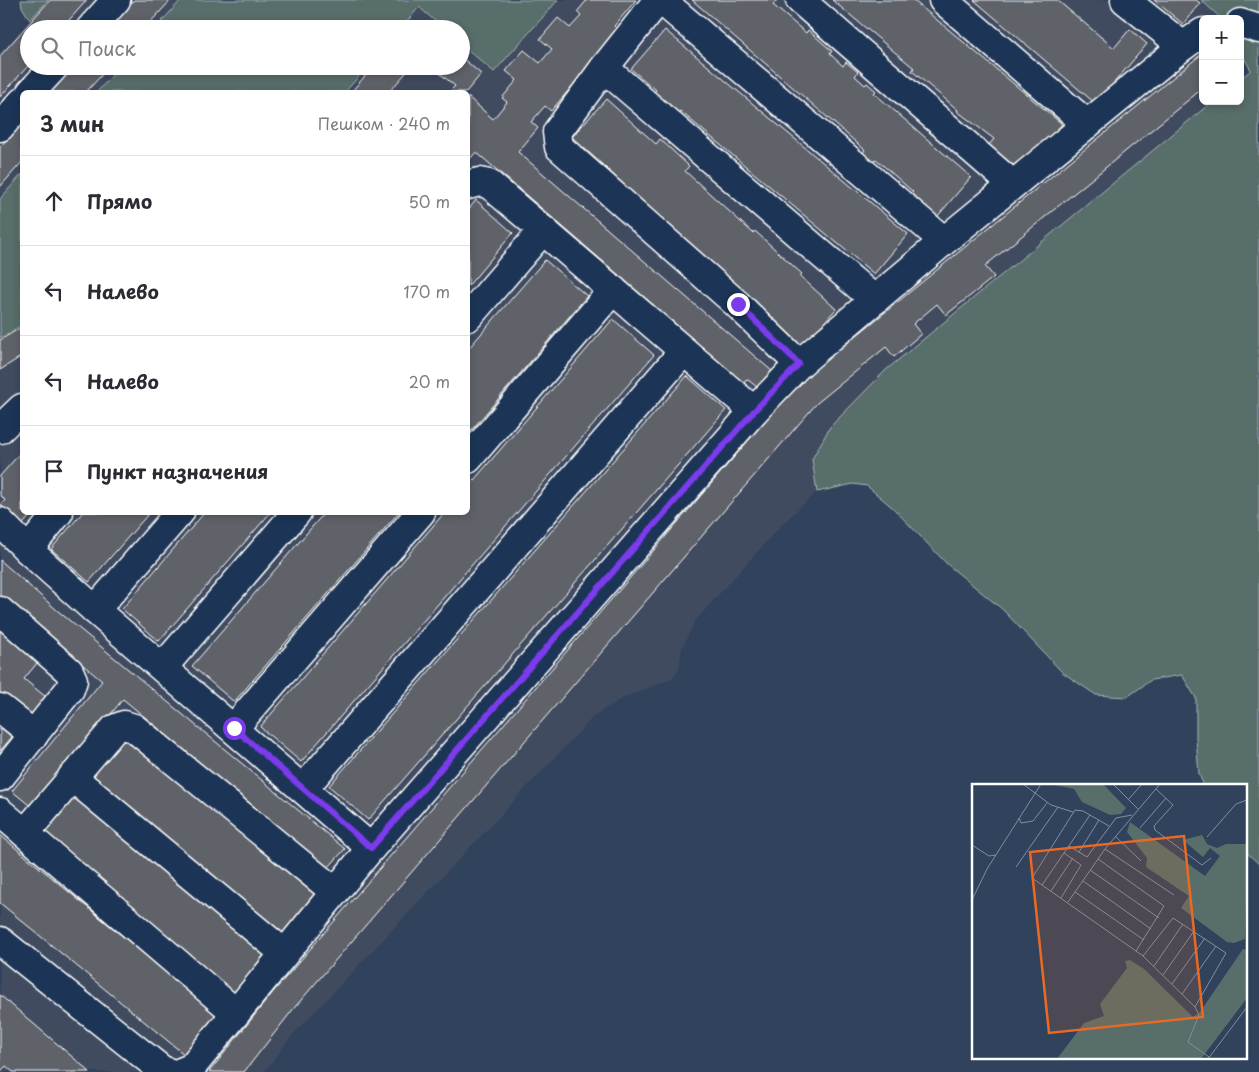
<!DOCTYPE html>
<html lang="ru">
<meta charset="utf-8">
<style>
:root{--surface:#fff;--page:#f7f7f7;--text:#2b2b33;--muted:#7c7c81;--line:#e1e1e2}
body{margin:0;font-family:"Playpen Sans",sans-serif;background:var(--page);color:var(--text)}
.controls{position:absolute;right:15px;top:15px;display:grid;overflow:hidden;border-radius:8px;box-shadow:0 2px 8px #0003}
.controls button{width:45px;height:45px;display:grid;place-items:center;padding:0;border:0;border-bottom:1px solid var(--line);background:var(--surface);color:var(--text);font:25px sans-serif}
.stop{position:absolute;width:15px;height:15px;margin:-11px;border:4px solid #7c3aed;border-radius:50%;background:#fff}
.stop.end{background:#7c3aed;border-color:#fff;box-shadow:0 1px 5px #0008}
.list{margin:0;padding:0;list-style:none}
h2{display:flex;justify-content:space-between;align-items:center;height:65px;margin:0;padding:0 20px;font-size:21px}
h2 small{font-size:16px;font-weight:400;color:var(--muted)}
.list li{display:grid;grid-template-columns:32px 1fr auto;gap:15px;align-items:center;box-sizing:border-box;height:90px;padding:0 20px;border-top:1px solid var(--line)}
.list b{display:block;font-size:19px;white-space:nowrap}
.list em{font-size:16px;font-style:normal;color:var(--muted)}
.icon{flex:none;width:28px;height:28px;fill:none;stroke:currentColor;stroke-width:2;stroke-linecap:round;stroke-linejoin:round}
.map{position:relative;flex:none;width:1259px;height:1072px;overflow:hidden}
.search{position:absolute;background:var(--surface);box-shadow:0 2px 8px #0003;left:20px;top:20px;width:450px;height:55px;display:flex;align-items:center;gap:12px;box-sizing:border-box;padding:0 18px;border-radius:28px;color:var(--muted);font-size:19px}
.panel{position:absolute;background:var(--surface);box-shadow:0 2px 8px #0003;left:20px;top:90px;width:450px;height:425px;border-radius:8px}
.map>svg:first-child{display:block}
</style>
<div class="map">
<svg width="1259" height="1072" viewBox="0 0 1259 1072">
<rect width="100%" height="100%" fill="#31425d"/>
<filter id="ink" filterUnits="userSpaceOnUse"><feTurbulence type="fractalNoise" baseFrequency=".02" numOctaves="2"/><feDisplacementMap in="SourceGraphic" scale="10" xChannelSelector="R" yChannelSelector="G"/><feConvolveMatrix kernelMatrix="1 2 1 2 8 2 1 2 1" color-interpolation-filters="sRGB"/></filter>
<g filter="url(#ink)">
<g fill="#3f4c61">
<polygon points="48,0 181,0 155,29 29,29 29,66 121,66 97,92 22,92 22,174 0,199 0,53"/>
<polygon points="558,0 1201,0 1222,19 1203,19 1203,101 1213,101 886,370 812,459 817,492 783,523 695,621 682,648 679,668 673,678 623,698 595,715 290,1038 264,1072 0,1072 0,338 22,325 22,512 468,512 468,92 345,92 368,66 461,66 461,44 494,72"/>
<polygon points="419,7 444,29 401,29"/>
</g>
<g fill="#586e6a" stroke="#acb6b4">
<polygon points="21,0 48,0 30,20 22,7"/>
<polygon points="181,0 558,0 494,72 461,44 461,29 444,29 419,7 401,29 155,29"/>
<polygon points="1201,0 1259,0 1259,864 1245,851 1245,786 1204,786 1199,774 1196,739 1196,698 1182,675 1151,680 1127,697 1096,695 1062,672 1002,609 948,565 893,508 867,486 853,484 817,492 812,459 830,427 886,370 1213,101 1240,101 1240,79 1251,70 1240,51 1240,19 1222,19"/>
<polygon points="121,66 368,66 345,92 97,92"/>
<polygon points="22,174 22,325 0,338 0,199"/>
</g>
<g fill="#60626a" stroke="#fff">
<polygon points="50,0 87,0 61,29 29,29 29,65 0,97 0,56"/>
<polygon points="134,0 171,0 144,29 108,29"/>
<polygon points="587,0 636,0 614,26 619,31 551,111 545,106 531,122 538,128 518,152 773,372 758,388 747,379 744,383 476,152 469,160 468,159 468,97 493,119 507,102 502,98 517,80 506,71 524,50 540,63 552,49 540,39 558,18 570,28 581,16 577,12"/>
<polygon points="692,0 777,0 773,5 806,33 808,30 832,51 830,54 843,66 846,62 858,72 855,76 865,85 867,83 876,91 874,93 971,177 936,218 910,195 913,192 876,159 872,163 862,154 865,150"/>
<polygon points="832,0 913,0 1062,124 1031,161 1016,168 989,145 994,139 957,111 958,110 912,71 914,68"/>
<polygon points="974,0 1057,0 1114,48 1130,29 1147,44 1096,104"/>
<polygon points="1154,0 1196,0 1200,3 1183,24"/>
<polygon points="665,30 908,234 874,274 680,111 676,115 652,95 656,90 631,69"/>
<polygon points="1203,53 1203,88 985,266 994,277 946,315 937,304 913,324 921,334 894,357 886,347 817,403 295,1007 244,1072 209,1072 274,991 797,384"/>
<polygon points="461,57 481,74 466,92 449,92 455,86 431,66 461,66"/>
<polygon points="74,66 110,66 86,92 50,92"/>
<polygon points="374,66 412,66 389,92 351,92"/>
<polygon points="606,99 656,144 660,139 689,166 685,171 753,233 755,231 802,274 800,276 836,309 802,347 572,137"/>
<polygon points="22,122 22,162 0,187 0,147"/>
<polygon points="476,200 513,233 468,286 468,210"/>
<polygon points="545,260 587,296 468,434 468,349"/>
<polygon points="613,319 654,355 301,762 260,727 445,512 468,512 468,487"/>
<polygon points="22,327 22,356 0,370 0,340"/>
<polygon points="687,376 726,410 368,820 329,786"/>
<polygon points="22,451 22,512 34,512 22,525 1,505 5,500 0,495 0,476"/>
<polygon points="83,512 150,512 89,582 51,549"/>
<polygon points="205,512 271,512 159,641 122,609"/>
<polygon points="325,512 399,512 234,702 192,666"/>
<polygon points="0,560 58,611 345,849 327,869 123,699 34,809 12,791 102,681 0,595"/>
<polygon points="0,629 38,662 24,679 47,698 29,720 0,695"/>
<polygon points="0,727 12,737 0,751"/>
<polygon points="126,736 318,897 284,938 92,776"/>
<polygon points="75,795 268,955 236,994 43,835"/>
<polygon points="0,835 218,1015 185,1055 0,903"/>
<polygon points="0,995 90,1072 13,1072 6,1066 0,1072"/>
</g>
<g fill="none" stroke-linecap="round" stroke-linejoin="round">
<g stroke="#fff" stroke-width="31">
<g id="minor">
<polyline points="658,0 604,68 557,132 559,147 737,304 799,364"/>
<polyline points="661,0 944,241"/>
<polyline points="800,0 1012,184"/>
<polyline points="943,0 1087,124"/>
<polyline points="1125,0 1183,46"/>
<polyline points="1240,23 1259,29"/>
<polyline points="90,29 116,0"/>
<polyline points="604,68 875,300"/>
<polyline points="31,92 55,66"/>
<polyline points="0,127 22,102"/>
<polyline points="468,185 479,182 489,184 754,411"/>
<polyline points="468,317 543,230"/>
<polyline points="0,429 22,408"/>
<polyline points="468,459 613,290"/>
<polyline points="0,522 28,550 95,610 371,848"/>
<polyline points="28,550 59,512"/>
<polyline points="95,610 180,512"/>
<polyline points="0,611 69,671 73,680 70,689 0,777"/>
<polyline points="163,667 297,512"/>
<polyline points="0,708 34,735"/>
<polyline points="234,728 421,512"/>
<polyline points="72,777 284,953"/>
<polyline points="303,789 684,351"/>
<polyline points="0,812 236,1013"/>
<polyline points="25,833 114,729 124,725 134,728 334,891"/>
<polyline points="0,941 162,1070 168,1072"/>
<polyline points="181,1072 191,1068 371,848 754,411 799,364 944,241 1183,46 1203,32"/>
</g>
</g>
<use href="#minor" stroke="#1d3557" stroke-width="28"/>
</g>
</g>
<g fill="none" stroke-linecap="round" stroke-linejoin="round" filter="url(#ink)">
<polyline stroke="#7c3aed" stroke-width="6" points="234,728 371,848 754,411 799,364 738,304"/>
</g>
<g transform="translate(972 784)">
<rect width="275" height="275" fill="#31425d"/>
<path d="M78,0H131L154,24L149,30L138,31L110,18L102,5ZM158,38L233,92L248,72L238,64L231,73L211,56L230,51L235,60L245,64L254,60H275L273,155L262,159L255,158L209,124L217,112L174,83L175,74L155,48ZM271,165L275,166V214L229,275H85L112,239L132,232L128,220L155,184L153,177L158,176L172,185L221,233L228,228Z" fill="#586e6a"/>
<path fill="none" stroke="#838e9e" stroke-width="1" d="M51,0L79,21L101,28M141,0L166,25M184,5L201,21L182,42L183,46L230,81L239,74M156,16L170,0M47,34L49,39L61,37L75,19M137,42L111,27L103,26L60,94L171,172L223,223L227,231L216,258L237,273M168,44L194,14M143,52L169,77M235,53L264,20L275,16M0,61L17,72L24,71M97,62L115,73L144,34L160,31M133,65L202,111M107,68L127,36M126,75L192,122L164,167M44,83L86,23M118,86L187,134M111,97L179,145M70,101L118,31M79,107L101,74M103,108L172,156M89,114L109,81L92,69M0,116L15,85L69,0M96,118L133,65L188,0M171,172L201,134L254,169L223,223M182,182L211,140M191,191L222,147M200,200L233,154M210,210L244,162M236,275L275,223"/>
<path fill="#ea6a24" fill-opacity="0.15" stroke="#ea6a24" stroke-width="2.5" d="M212,52L231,233L77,249L58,68Z"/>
<rect width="275" height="275" fill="none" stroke="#fff" stroke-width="2.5"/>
</g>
</svg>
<div class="controls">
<button>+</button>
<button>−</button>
</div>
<div class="stop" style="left:234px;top:728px"></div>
<div class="stop end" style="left:738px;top:304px"></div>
<div class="search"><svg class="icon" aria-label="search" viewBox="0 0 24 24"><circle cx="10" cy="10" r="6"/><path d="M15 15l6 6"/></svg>Поиск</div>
<section class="panel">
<h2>3 мин<small>Пешком · 240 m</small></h2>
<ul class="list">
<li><svg class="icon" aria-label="ahead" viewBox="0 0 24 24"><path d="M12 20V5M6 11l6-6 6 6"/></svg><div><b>Прямо</b></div><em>50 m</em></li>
<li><svg class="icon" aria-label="left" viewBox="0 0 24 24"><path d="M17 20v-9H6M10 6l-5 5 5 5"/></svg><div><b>Налево</b></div><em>170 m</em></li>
<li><svg class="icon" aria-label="left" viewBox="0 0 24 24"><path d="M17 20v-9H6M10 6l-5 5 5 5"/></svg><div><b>Налево</b></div><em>20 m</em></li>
<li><svg class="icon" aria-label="arrive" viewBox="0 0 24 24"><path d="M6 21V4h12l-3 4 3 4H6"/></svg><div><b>Пункт назначения</b></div></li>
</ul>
</section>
</div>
